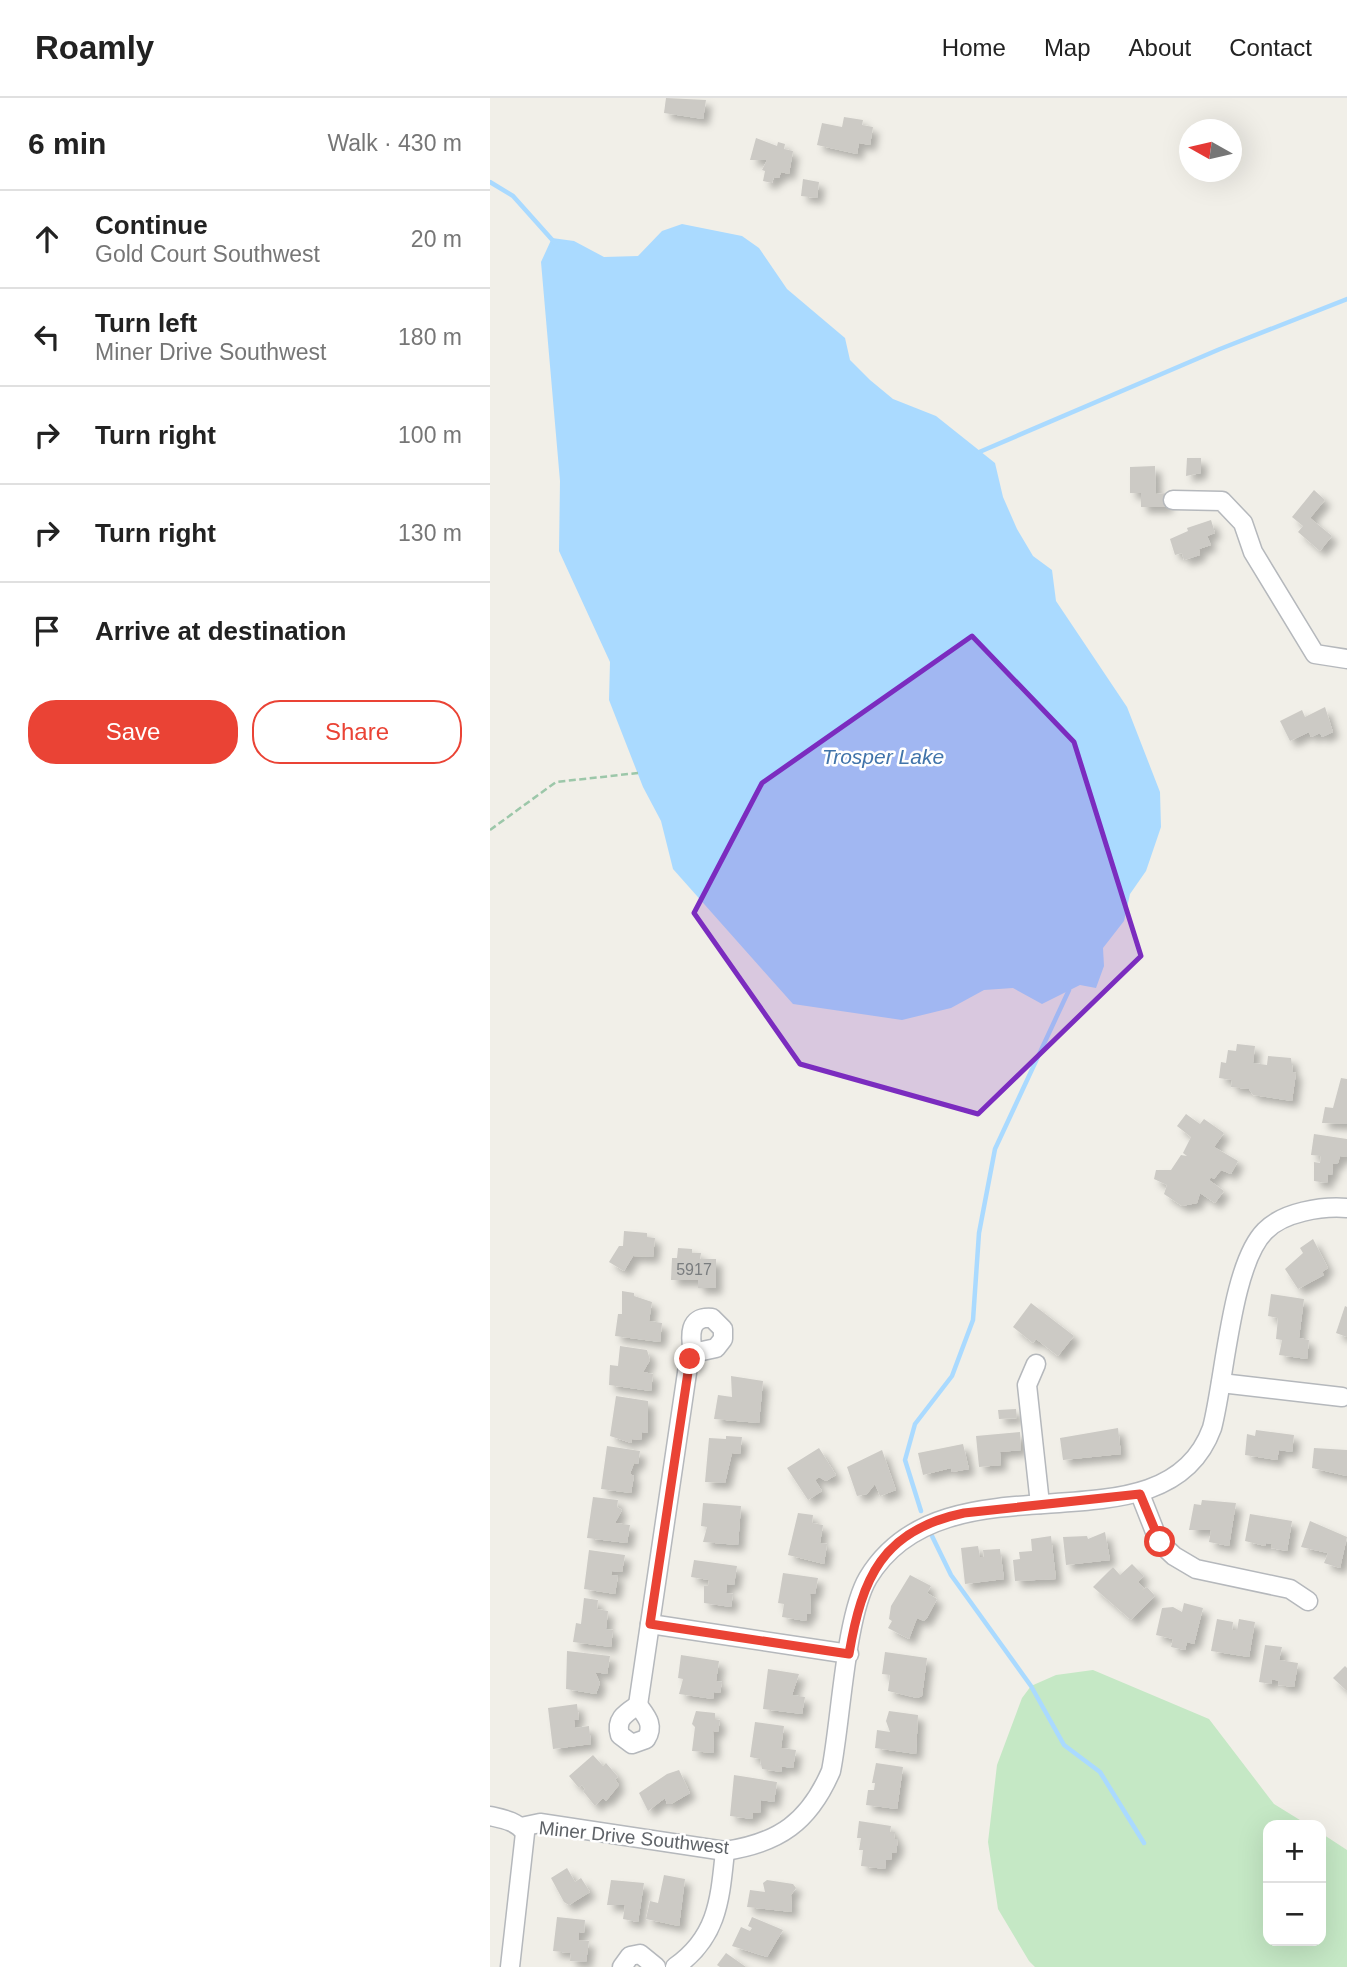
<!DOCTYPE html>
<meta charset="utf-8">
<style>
:root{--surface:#fff;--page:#f6f6f6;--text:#222;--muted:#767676;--line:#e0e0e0;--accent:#ea4335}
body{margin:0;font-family:Arial,sans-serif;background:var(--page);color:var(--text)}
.controls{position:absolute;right:21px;bottom:21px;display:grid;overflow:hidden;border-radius:14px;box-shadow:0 7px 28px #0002}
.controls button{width:63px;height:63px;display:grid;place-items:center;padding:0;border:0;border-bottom:2px solid var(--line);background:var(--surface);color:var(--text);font:35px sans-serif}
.compass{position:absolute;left:689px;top:21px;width:63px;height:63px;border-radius:50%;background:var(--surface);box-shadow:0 7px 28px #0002;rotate:278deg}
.stop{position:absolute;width:21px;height:21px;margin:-16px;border:5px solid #ea4335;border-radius:50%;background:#fff}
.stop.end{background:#ea4335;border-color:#fff;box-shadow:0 2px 7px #0008}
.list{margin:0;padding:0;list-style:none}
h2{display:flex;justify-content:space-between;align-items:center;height:91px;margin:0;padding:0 28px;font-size:30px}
h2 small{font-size:23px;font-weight:400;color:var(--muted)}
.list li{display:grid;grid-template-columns:46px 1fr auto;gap:21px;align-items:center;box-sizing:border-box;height:98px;padding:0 28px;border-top:2px solid var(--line)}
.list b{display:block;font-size:26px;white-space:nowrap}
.list p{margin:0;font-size:23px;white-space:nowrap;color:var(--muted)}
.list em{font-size:23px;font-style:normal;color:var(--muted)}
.actions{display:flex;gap:14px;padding:21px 28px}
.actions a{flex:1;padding:16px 0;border:2px solid var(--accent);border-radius:28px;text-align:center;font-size:24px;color:var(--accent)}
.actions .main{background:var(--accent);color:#fff}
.icon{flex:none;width:38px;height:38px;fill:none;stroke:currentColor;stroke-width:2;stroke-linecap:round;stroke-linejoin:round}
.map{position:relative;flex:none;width:857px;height:1869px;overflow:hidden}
header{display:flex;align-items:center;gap:42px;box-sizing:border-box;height:98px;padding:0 35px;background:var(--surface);border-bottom:2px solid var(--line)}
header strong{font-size:33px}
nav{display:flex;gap:38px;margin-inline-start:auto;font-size:24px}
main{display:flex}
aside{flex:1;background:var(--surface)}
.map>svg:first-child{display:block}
</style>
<header>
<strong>Roamly</strong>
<nav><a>Home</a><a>Map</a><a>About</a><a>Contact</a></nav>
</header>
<main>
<aside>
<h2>6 min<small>Walk · 430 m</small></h2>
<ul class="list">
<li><svg class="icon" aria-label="ahead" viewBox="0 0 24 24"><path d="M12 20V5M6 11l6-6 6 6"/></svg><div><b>Continue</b><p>Gold Court Southwest</p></div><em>20 m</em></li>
<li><svg class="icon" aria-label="left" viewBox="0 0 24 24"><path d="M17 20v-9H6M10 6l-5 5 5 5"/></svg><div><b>Turn left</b><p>Miner Drive Southwest</p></div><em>180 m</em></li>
<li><svg class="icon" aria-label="right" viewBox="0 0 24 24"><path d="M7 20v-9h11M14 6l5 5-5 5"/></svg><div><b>Turn right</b></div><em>100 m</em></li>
<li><svg class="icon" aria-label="right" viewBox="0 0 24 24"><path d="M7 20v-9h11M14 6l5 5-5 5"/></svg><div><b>Turn right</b></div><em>130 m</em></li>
<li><svg class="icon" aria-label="arrive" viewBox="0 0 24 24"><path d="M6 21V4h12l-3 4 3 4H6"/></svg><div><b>Arrive at destination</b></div></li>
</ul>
<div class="actions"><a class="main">Save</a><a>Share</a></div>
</aside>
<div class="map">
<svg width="857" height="1869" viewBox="0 0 857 1869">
<defs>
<filter id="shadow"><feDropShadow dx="6" dy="6" stdDeviation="3.5" flood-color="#0004"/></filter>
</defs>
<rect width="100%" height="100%" fill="#f1efe8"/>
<polygon fill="#c5e8c5" points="603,1572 719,1621 784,1706 818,1727 778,1727 778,1843 831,1843 831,1735 857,1752 857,1869 545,1869 539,1863 508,1811 498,1744 507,1667 532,1600 541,1588 566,1577"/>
<polygon fill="#aadaff" points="192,126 252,138 269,150 297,191 355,240 360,262 380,282 403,301 446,318 505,365 513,399 527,431 543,458 562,472 566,503 637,609 670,694 671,729 656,773 640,796 634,823 613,850 614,868 606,890 590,887 552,906 523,890 494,892 461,910 412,922 303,906 183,771 171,723 153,689 119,602 120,564 69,453 70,383 51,164 62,140 84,143 114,159 148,158 172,133"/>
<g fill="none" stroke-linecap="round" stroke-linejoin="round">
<g stroke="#aadaff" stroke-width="4.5">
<polyline points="0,84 23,98 65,145"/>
<polyline points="487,355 730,251 857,201"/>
<polyline points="431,1413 415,1362 425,1326 462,1278 483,1222 489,1135 505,1051 579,892 576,887"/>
<polyline points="442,1438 461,1477 541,1588 574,1647 610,1674 654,1745"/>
</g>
</g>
<g fill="#cccac5" filter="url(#shadow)">
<polygon points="176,0 216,2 213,21 174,15"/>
<polygon points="354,19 373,22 372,27 383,29 380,47 369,45 367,56 327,47 332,25 352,29"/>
<polygon points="266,40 287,48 288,44 295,46 294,51 303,53 299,76 291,74 289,80 284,79 282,85 273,83 275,73 272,72 277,62 260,62"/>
<polygon points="313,81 329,84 327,100 311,98"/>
<polygon points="697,360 711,360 711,375 696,378"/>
<polygon points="665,368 666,396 677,395 677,409 651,409 651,395 640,395 640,369"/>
<polygon points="824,392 835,402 820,420 842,438 830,453 808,434 813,428 802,419"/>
<polygon points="721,422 725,435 717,438 721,447 709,451 710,457 694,462 692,455 685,457 680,441 698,433 697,430"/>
<polygon points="835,609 843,634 832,639 830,635 821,639 819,634 800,643 790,623 812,612 815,619"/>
<polygon points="747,946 765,948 763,965 777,967 778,958 801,960 803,974 806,975 802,1003 763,997 759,991 741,989 742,982 729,980 731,964 736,965 738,952 746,953"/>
<polygon points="851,980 857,981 857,1026 832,1025 835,1009 843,1010"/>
<polygon points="696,1016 710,1026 714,1021 734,1035 724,1049 748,1063 741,1076 731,1072 724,1081 721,1079 719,1082 734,1093 725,1105 710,1095 707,1105 692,1108 674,1096 677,1087 664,1081 666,1072 681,1072 691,1057 697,1058 693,1055 701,1039 687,1028"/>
<polygon points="824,1036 857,1041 857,1059 850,1058 848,1065 843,1066 842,1077 838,1076 837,1085 824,1083 824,1064 830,1065 831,1058 821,1057"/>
<polygon points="134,1133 157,1135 157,1139 165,1140 163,1159 143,1158 134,1173 119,1164 129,1148 133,1148"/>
<polygon points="823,1141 838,1170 832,1174 834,1177 808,1191 795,1171 813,1155 810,1150"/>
<polygon points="188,1150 202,1151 202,1155 211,1155 210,1161 226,1161 226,1190 208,1190 208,1182 181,1182 182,1160 187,1160"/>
<polygon points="132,1193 144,1195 144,1198 162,1204 159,1223 172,1225 170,1244 125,1238 128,1216 132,1216"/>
<polygon points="781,1196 814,1201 809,1240 819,1242 817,1261 789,1257 792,1242 786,1241 788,1220 778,1218"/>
<polygon points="541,1205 584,1238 568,1258 546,1241 543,1245 523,1229"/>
<polygon points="855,1208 857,1209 857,1239 846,1235"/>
<polygon points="130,1248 157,1252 160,1262 153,1274 163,1276 161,1293 119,1287 120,1267 128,1268"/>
<polygon points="241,1278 273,1283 269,1325 224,1321 228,1297 242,1299"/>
<polygon points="126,1298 158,1303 158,1335 152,1334 151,1342 142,1341 141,1345 120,1338"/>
<polygon points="526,1311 527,1320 509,1321 508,1312"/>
<polygon points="628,1330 631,1356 573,1362 570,1340"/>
<polygon points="766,1332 804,1337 802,1354 789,1352 787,1362 755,1357 757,1336 765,1338"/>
<polygon points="530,1334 531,1352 510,1354 511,1367 489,1369 486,1338"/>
<polygon points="236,1338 252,1339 250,1356 242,1355 235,1385 215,1384 219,1340 236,1341"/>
<polygon points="473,1346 479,1371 462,1374 461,1370 433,1377 428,1355"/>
<polygon points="117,1348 150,1353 148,1366 144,1365 140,1376 144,1378 141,1395 111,1391"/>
<polygon points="329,1350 346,1377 336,1383 329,1379 325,1382 332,1393 318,1402 297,1370"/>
<polygon points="824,1350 857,1352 857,1378 822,1370"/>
<polygon points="392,1352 406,1392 390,1398 385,1386 377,1396 367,1398 357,1369"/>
<polygon points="103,1399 128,1402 127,1409 132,1412 125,1425 140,1427 137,1445 97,1440"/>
<polygon points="712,1402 746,1405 739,1448 719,1444 721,1432 699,1432 704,1406 711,1407"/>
<polygon points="213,1405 251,1408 248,1447 213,1444 217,1429 211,1428"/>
<polygon points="308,1415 323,1417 322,1425 333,1427 330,1445 337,1446 334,1466 298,1457"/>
<polygon points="760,1416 802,1423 797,1453 781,1450 782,1446 776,1445 775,1448 755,1443"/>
<polygon points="820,1423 857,1439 850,1470 834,1465 838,1455 811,1449"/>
<polygon points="615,1434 620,1462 576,1467 573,1439 597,1438 598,1441"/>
<polygon points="561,1438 566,1481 525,1483 523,1462 530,1461 529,1454 542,1453 541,1441"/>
<polygon points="488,1448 490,1459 494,1459 493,1452 510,1451 514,1481 475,1486 471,1450"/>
<polygon points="99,1452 135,1457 132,1474 122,1473 121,1477 128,1478 125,1496 94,1491"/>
<polygon points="204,1462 247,1468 244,1487 237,1486 236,1495 243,1496 241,1509 214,1505 214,1488 218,1488 219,1482 201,1479"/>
<polygon points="642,1466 654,1478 648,1484 654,1490 651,1493 657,1489 665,1498 641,1522 603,1489 623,1469 630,1477"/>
<polygon points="293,1475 328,1480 325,1496 320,1496 321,1516 317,1516 316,1523 292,1519 294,1506 288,1505"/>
<polygon points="420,1477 441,1488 437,1495 447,1501 437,1520 434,1523 427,1520 419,1541 398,1530 402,1523 399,1521 401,1508"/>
<polygon points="94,1500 108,1502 107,1511 118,1513 116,1531 123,1532 121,1549 83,1544 86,1525 91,1526"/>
<polygon points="694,1505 713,1510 704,1546 697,1544 695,1552 681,1549 683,1541 666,1537 672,1510 683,1509 692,1514"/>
<polygon points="727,1521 743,1524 742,1532 747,1532 749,1521 765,1524 759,1559 721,1553"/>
<polygon points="775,1547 792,1549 789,1562 808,1565 804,1589 788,1587 789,1583 782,1581 781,1586 769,1584"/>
<polygon points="77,1553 120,1558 117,1576 105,1574 110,1585 106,1596 76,1591"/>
<polygon points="395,1554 437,1560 432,1598 427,1600 398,1593 400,1577 392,1576"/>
<polygon points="191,1557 229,1563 226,1583 232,1584 230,1595 224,1594 223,1601 189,1596 193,1581 188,1580"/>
<polygon points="855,1568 857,1570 857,1593 843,1580"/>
<polygon points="278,1571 309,1576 302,1597 315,1599 312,1616 273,1611"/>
<polygon points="87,1606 89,1622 84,1622 85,1630 99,1628 101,1646 63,1651 58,1610"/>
<polygon points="206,1613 225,1615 225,1621 230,1622 228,1634 223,1633 224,1655 202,1653 205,1629 202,1626"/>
<polygon points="399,1613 428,1617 426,1656 385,1650 387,1632 400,1634 396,1623"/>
<polygon points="265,1624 294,1628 291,1650 306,1652 303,1670 281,1667 292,1669 291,1674 272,1671 270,1661 260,1659"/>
<polygon points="103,1657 113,1668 116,1665 128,1679 125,1681 129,1687 116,1703 113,1700 105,1708 93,1693 95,1691 92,1687 89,1690 79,1678"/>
<polygon points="386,1665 413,1669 407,1711 376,1707 378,1692 384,1692 385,1685 382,1685"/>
<polygon points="189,1672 200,1695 181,1706 177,1706 175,1700 158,1713 149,1695 177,1676"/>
<polygon points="244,1677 287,1684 284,1704 271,1702 271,1714 263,1715 262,1721 240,1718"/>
<polygon points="369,1723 401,1728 400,1734 405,1734 404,1741 408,1741 406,1755 402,1755 401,1762 396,1762 395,1771 371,1768 373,1752 369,1752 371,1740 367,1740"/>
<polygon points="77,1770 85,1784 91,1780 100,1794 79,1807 74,1804 61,1780"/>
<polygon points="174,1777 195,1781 189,1828 156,1821 160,1803 168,1805"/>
<polygon points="121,1782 154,1785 148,1824 133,1821 135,1807 117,1807"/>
<polygon points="277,1782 303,1786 306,1790 301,1797 302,1814 257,1809 260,1792 275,1794 273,1785"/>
<polygon points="67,1819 95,1822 94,1835 89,1834 89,1842 99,1843 96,1864 80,1863 81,1855 63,1853"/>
<polygon points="262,1819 293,1832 277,1859 242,1848 251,1829 260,1833 262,1830 258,1828"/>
<polygon points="236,1855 256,1869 230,1869 227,1867"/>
</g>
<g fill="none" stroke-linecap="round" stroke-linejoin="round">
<g stroke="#b5b8bc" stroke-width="21">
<g id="minor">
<polyline points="683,402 732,403 753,425 763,454 825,556 857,561"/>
<path d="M222,1220L233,1231V1241L226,1250L203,1255C200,1238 198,1218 222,1220Z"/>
<polyline points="546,1266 537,1287 550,1406"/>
<polyline points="731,1285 852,1299"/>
<polyline points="650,1396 669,1444 684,1458 706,1471 800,1491 818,1503"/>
<polyline points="160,1526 359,1556"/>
<polyline points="148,1607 198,1268 203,1255"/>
<path d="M148,1607C156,1618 165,1627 156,1641L142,1646L130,1637C125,1621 136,1615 148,1607Z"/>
<path d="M0,1718C13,1721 27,1723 35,1735L20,1869"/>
<path d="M31,1729L50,1725L235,1753C289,1745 319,1724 341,1673C351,1624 355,1519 378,1480C457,1349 674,1462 722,1330C735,1281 741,1167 775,1133C793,1114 832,1108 857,1110"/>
<polyline points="132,1869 140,1858 150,1856 166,1869"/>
<path d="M185,1869C228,1839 230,1801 235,1753"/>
</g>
</g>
<polyline stroke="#9cc7a9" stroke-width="2.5" stroke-dasharray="7 3.5" stroke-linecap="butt" points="0,732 66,684 148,675"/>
<use href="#minor" stroke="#fff" stroke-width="18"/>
</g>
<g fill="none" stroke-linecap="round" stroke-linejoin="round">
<path stroke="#ea4335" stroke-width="9" d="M200,1261L160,1526L359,1556C372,1480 392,1432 474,1415L650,1396L670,1444"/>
</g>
<path fill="#7b2cbf" fill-opacity="0.2" stroke="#7b2cbf" stroke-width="5" stroke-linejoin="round" d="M482,538L584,644L651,858L488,1016L310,966L204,815L272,685Z"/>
<g text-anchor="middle" stroke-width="5" stroke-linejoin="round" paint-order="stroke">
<g font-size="16" fill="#7a7d7f">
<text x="204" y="1177">5917</text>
</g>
<g font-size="19" fill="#5f6368" stroke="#fff">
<text transform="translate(144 1739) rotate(6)" y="7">Miner Drive Southwest</text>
</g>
<g font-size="21" font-style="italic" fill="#4174aa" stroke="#fff">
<text x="393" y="666">Trosper Lake</text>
</g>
</g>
</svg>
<div class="controls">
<button>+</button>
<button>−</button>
</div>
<svg class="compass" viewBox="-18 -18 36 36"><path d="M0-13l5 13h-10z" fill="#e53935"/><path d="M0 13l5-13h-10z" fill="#767676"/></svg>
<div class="stop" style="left:670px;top:1444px"></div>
<div class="stop end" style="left:200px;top:1261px"></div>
</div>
</main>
